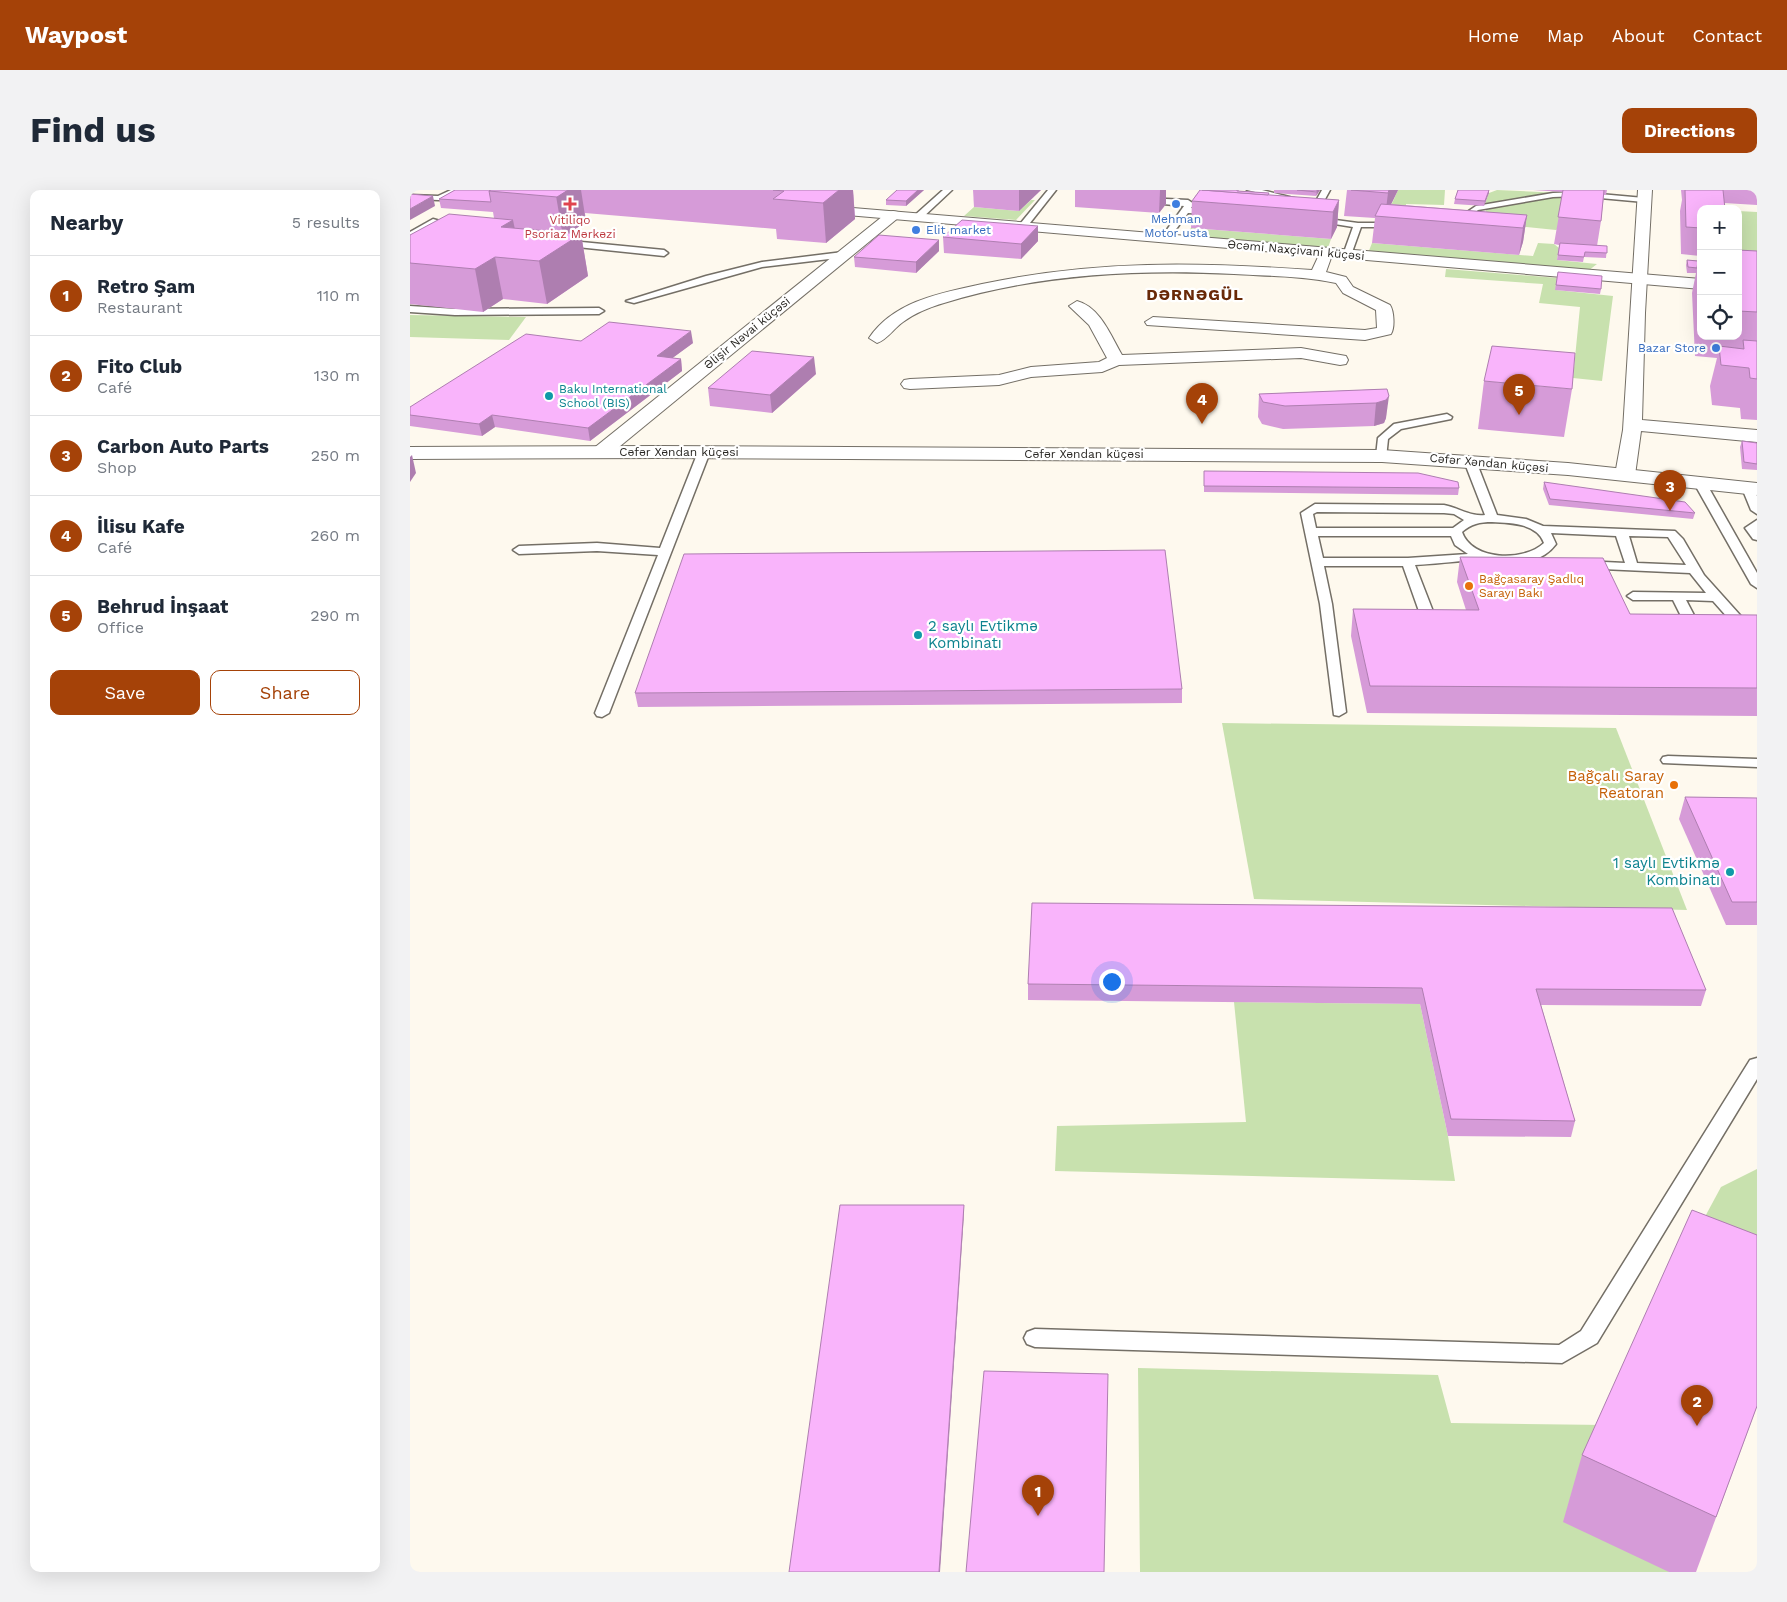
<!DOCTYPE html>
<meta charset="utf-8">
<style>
:root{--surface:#fff;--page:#f2f2f3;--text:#1f2937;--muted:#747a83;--line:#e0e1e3;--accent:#a54208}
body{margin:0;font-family:"Work Sans",sans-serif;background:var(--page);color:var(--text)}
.controls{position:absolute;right:15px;top:15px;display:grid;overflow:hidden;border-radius:10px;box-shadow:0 5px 20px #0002}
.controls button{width:45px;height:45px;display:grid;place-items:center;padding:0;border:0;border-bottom:1px solid var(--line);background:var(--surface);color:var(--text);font:25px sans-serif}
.you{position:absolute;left:701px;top:791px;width:18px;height:18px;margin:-12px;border:4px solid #fff;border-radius:50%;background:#1a73e8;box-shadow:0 0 0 8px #1a73e833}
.badge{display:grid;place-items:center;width:32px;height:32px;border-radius:50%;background:var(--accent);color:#fff;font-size:16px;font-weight:700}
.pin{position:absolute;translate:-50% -41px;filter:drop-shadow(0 1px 2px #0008)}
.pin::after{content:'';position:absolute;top:26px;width:18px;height:15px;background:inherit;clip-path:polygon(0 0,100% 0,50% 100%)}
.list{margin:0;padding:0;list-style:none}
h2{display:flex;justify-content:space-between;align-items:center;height:65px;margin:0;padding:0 20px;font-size:21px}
h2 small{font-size:16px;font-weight:400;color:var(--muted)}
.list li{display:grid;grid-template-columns:32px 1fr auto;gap:15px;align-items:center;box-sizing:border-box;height:80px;padding:0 20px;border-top:1px solid var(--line)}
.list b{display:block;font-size:19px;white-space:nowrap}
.list p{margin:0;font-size:16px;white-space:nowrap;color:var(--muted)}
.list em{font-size:16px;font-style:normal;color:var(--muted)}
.actions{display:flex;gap:10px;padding:15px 20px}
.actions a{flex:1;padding:11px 0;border:1px solid var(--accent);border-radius:10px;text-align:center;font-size:18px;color:var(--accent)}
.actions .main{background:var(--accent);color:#fff}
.icon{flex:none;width:28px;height:28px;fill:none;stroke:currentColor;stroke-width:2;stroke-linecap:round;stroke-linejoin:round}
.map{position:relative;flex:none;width:1347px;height:1382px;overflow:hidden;border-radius:10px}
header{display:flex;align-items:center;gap:30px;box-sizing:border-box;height:70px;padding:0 25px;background:var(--accent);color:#fff}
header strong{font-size:24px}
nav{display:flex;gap:28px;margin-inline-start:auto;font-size:18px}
.intro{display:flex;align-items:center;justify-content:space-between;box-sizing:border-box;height:120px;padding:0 30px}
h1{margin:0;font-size:35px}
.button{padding:12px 22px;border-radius:10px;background:var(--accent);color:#fff;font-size:18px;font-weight:700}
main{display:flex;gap:30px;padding:0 30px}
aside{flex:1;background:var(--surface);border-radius:10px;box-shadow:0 5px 20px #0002}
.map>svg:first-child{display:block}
</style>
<header>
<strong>Waypost</strong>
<nav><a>Home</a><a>Map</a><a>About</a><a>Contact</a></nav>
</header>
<div class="intro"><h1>Find us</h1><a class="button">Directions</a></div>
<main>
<aside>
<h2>Nearby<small>5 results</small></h2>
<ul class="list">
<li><span class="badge">1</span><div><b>Retro Şam</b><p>Restaurant</p></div><em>110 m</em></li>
<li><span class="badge">2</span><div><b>Fito Club</b><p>Café</p></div><em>130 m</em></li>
<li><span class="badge">3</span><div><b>Carbon Auto Parts</b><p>Shop</p></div><em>250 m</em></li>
<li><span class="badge">4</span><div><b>İlisu Kafe</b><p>Café</p></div><em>260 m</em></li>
<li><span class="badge">5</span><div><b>Behrud İnşaat</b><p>Office</p></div><em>290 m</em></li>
</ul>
<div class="actions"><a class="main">Save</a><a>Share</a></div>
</aside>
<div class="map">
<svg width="1347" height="1382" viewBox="0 0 1347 1382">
<rect width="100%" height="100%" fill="#fef9ee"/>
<g fill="#c8e1ae">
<polygon points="988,0 1035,0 1034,15 996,14 996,19 975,29"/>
<polygon points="1087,0 1196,5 1191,14 1146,40 1097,35 1078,26 1074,16 1079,3"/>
<polygon points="621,10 625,10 606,30 554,26 564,17 609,21"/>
<polygon points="1328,21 1347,22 1347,63 1328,62"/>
<polygon points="781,38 921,49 918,58 774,47"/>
<polygon points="962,53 1123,66 1128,53 1144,54 1149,58 1147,70 1187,74 1178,81 958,63"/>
<polygon points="1036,79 1148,88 1146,100 1203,106 1192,191 1163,188 1170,117 1129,113 1133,94 1035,87"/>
<polygon points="0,125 116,127 99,150 0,147"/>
<polygon points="812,533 1206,538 1277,720 844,709"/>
<polygon points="824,812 1010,814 1038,946 1045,991 645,981 647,936 836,932"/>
<polygon points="1347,979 1347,1120 1263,1086 1311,997"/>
<polygon points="728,1178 1028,1185 1041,1233 1196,1235 1259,1382 730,1382"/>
</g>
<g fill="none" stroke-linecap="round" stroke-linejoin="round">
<g stroke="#746f66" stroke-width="3">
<g id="lane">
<polygon points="41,0 52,0 29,10 0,9 0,5 28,6"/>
<polygon points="533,0 542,0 511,29 505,29 505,25"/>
<polygon points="638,0 646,0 616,38 610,38 610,34"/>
<polygon points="837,0 852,0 887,9 883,11"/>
<polygon points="912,0 920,0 914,11 925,26 924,28 918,28 906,11"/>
<polygon points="1168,2 1234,8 1238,10 1234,12 1168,6 1143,7 1068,20 1048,35 1041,33 1066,16 1143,3"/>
<polygon points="735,8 778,10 784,14 781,18 802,20 806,22 802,24 778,23 758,50 755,51 751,48 774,16 732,12 732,8"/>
<polygon points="903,27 948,33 986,33 990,35 986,37 951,37 941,65 937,68 933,65 943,37 906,31 903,31"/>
<polygon points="23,29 30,31 0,48 0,42"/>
<polygon points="151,50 254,60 258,63 254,66 148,55 148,51"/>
<polygon points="433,62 437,65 436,67 352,77 224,113 216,111 296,86 352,72"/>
<polygon points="0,116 45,119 189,118 194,121 189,124 45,125 0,122"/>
<polygon points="1037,224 1042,227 1041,229 991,239 978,249 976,268 968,268 966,266 968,248 984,234"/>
<polygon points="294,259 300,262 199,523 192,527 187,526 185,523 248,365 187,361 109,364 103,360 109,356 187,353 250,358 288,262"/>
<path d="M1060,268L1066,271L1087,325L1116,329L1133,336L1265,341L1273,349L1294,385L1347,444V456L1342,455L1303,411L1276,410L1287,431L1282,436L1267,440L1260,436L1273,430L1263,410H1223L1217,406L1223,402L1296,403L1280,383L1170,378L1168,375L1174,371L1215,373L1206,346L1141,343L1146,354C1127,379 1101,370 1075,370C1052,370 1028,374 1005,375L1024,424L1021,432L1013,436L999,435L997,432L999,429L1010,428V424L993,376H914L922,414L936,522L929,526L924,525L910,414L891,323L905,314L1034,315C1049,318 1061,327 1075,325L1054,271ZM907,322L1034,323L1044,324L1054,330L1043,338H906L903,324ZM1082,332C1100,333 1127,333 1134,353C1114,372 1062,371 1052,342C1061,334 1070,332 1082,332ZM908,346H1041L1045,355L1058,364L998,368H913ZM1219,346L1258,347L1276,375L1227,373Z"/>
<polygon points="1290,290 1296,293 1347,383 1347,398 1341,394 1284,293"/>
<polygon points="1338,295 1342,296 1347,306 1347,324 1341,320 1332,298"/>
<polygon points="1347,330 1347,350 1343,349 1335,338"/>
<polygon points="1258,566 1347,569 1347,577 1253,573 1251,570 1253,567"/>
<polygon points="1347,868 1347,889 1187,1153 1152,1173 625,1157 617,1154 614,1148 617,1142 625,1139 1149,1155 1171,1141 1340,870"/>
</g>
</g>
<g stroke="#746f66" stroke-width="2">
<g id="street">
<polygon points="1228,0 1242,0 1235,123 1232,230 1347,240 1347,252 1231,241 1225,285 1222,289 1208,289 1205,285 1213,240"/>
<polygon points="483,21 488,22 490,25 488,28 198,266 184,266 182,262 184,258 478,22"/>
<path d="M914,64L921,68L916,82L936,87L943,97L980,115C984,121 985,138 981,144L955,150L737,135L735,132L743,127L955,140L967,138L966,120L933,103L926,93C892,86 858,86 824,84C727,79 628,84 534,113C520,117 505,123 493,132C484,138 477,150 467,153L459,148C484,111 531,103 572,94C686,70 787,72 902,80L909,65Z"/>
<path d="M667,111C690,117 701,146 712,165L891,158L936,166L938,170L936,174L930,175L891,168L709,175L692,182L621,187L589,195L500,199L494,198L491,194L494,190L500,189L589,185L621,177L689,172L697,168L679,135L659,116Z"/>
</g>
</g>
<g stroke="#746f66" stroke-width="2">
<g id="secondary">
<polygon points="407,15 1291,89 1291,99 402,22 400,19 402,16"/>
<polygon points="249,256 972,260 1158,273 1347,293 1347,305 1158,285 972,272 249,268 0,269 0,257"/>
</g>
</g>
<use href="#lane" fill="#fff" fill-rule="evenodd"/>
<use href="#street" fill="#fff" fill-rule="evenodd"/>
<use href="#secondary" fill="#fff" fill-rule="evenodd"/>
</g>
<g fill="#d69bd8">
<polygon points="45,0 443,0 445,29 416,53 367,49 366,39 175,23 176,32 159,43 171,44 178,86 137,114 93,109 73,122 0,114 0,45 84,28 83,22 31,18 29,9"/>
<polygon points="487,0 514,0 496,16 476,15 476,10"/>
<polygon points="563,0 631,0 609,21 564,17"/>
<polygon points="665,0 756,0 756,14 749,23 665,17"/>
<polygon points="829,0 829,1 859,3 859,5 929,10 927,37 921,49 781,38 782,11 786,5"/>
<polygon points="864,0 910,0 906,6 864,3"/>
<polygon points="937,0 988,0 981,14 1117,25 1113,52 1109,65 962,53 965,28 934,26"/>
<polygon points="1048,0 1079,0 1074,16 1044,14 1045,9"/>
<polygon points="1123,0 1197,0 1196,5 1194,5 1191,31 1187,56 1197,56 1196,68 1174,67 1173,72 1147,70 1149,55 1144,54 1153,2"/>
<polygon points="1271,0 1347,0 1347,15 1314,13 1291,19 1291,146 1328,146 1328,60 1347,61 1347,230 1331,229 1330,218 1302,215 1300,196 1307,168 1285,166 1282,103 1286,83 1277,83 1276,75 1277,70 1288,71 1290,66 1271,64 1270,21 1272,10"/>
<polygon points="628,36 628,51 611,69 534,63 533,47"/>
<polygon points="529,61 506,83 445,77 444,67"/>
<polygon points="1148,82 1191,99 1190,104 1145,100"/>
<polygon points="171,151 283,153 262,168 271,169 272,181 180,251 85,237 72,246 0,236 0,217"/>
<polygon points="406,184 362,223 300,216 298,198"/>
<polygon points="1074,191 1162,199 1154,247 1068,239"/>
<polygon points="977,199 976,228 974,233 964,236 873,239 852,234 848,227 849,204"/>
<polygon points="1332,251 1347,253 1347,280 1332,279 1330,257"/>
<polygon points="794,281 1049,298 1048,305 794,302"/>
<polygon points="1134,292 1285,323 1283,329 1139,315 1133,299"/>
<polygon points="1050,367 1220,424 1347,425 1347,526 957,523 941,446 943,419 1056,420 1047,392"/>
<polygon points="772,499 772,513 228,517 225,503"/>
<polygon points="1275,607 1347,608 1347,735 1316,735 1269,629"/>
<polygon points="618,794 1296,800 1291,816 1131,815 1165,931 1161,947 1038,946 1010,814 618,810"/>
<polygon points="1347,1216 1286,1382 1259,1382 1153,1332 1172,1265"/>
</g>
<g fill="#ae7eb0">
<polygon points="145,0 171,0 176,32 153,47"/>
<polygon points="429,0 443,0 445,29 416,53 413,13"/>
<polygon points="508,0 514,0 496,16 496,11"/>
<polygon points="609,0 631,0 609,21"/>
<polygon points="750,0 756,0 756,14 749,23"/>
<polygon points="907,0 910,0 906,6 907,2"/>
<polygon points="979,0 988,0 975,27 978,3"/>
<polygon points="1079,0 1079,3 1074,16 1075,11"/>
<polygon points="23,6 25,16 0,30 0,19"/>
<polygon points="929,10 927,37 921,49 923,22"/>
<polygon points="1117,25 1113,52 1109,65 1113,38"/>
<polygon points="103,30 111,69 91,37"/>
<polygon points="628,36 628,51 611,69 611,54"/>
<polygon points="171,44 178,86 137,114 129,71"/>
<polygon points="529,50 529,61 506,83 506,72"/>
<polygon points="85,67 93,109 73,122 65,79"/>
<polygon points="281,141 283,153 249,178 247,166"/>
<polygon points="404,167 406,184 362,223 360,205"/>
<polygon points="271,169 272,181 180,251 178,238"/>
<polygon points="979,206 976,228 974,233 964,236 966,213"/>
<polygon points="82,225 85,237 72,246 69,234"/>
<polygon points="2,265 6,283 0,292 0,267"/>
<polygon points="554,1015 554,1024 530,1382 529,1382"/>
</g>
<g fill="#f9b4fb" stroke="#ae7eb0">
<polygon points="45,0 81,0 79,1 81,12 29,9"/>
<polygon points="81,0 158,0 147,7 79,1"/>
<polygon points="363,0 429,0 413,13 363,9 374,1"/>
<polygon points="487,0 508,0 496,11 476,10"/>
<polygon points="790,0 792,0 929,10 923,22 782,11"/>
<polygon points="792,0 827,0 827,1 859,3 858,5"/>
<polygon points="887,0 907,0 907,2"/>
<polygon points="941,0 979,0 978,3"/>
<polygon points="1048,0 1079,0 1075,11 1045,9"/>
<polygon points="1153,0 1194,0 1191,31 1148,27"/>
<polygon points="1275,0 1313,0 1315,19 1291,19 1291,38 1276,37"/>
<polygon points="0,4 23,6 0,19"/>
<polygon points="971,14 1117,25 1113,38 965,26"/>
<polygon points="39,24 103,30 91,37 171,44 129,71 85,67 65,79 0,73 0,45"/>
<polygon points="552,30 628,36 611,54 533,47"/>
<polygon points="469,45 529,50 506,72 444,67"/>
<polygon points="1150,53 1197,56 1197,63 1175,62 1174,67 1148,65"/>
<polygon points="1328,60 1347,61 1347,122 1328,121"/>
<polygon points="1277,70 1288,71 1287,78 1278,77"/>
<polygon points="1148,82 1192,86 1191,99 1146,95"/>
<polygon points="199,132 281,141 247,166 271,169 178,238 82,225 69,234 0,225 0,217 116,144 171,151"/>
<polygon points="1333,150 1347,151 1347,189 1340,188 1339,178 1311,175 1309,156 1334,159"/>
<polygon points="1082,156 1165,163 1162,199 1074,191"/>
<polygon points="342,161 404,167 360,205 298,198"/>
<polygon points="977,199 979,206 976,210 966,213 875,216 853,212 849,204"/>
<polygon points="1332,251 1347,253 1347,274 1334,272"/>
<polygon points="794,281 1008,283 1048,292 1049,298 794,296"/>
<polygon points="1134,292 1275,312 1285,323 1140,309"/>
<polygon points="755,360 772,499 225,503 274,364"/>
<polygon points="1050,367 1193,368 1220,424 1347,425 1347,498 960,496 943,419 1069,420"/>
<polygon points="1275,607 1347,608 1347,712 1322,712"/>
<polygon points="622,713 1262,718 1296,800 1126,799 1165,931 1041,929 1012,798 618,794"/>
<polygon points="430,1015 554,1015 529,1382 379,1382"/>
<polygon points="1282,1020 1347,1045 1347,1216 1306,1327 1172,1265"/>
<polygon points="574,1181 698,1184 694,1382 556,1382"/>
</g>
<path fill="#e0444e" stroke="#fff" stroke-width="2" d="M157.5 6.5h5v5h5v5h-5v5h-5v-5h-5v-5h5z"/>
<g fill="#3f7fe0" stroke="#fff" stroke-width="2">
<circle cx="766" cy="14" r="5"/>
<circle cx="506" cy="40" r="5"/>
<circle cx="1306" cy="158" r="5"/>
</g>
<g fill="#0f9aa8" stroke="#fff" stroke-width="2">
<circle cx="139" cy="206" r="5"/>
<circle cx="508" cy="445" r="5"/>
<circle cx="1320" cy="682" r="5"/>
</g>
<g fill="#e8710a" stroke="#fff" stroke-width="2">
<circle cx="1059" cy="396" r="5"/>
<circle cx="1264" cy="595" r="5"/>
</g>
<g text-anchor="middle" stroke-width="4.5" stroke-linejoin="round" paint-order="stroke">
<g font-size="12" fill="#366cbe" stroke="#fff">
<text x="766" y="33">Mehman<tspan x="766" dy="14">Motor usta</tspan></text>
<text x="516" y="44" text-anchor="start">Elit market</text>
<text x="1296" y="162" text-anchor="end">Bazar Store</text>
</g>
<g font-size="12" fill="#be3a42" stroke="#fff">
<text x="160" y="34">Vitiliqo<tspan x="160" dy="14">Psoriaz Mərkəzi</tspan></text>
</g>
<g font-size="12" fill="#292723" stroke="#fff">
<text transform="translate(886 60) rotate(5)" y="4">Əcəmi Naxçivani küçəsi</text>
<text transform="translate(337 143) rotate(-39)" y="4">Əlişir Nəvai küçəsi</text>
<text x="269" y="266">Cəfər Xəndan küçəsi</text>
<text x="674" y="268">Cəfər Xəndan küçəsi</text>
<text transform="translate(1079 273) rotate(5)" y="4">Cəfər Xəndan küçəsi</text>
</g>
<g font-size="12" fill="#0d838f" stroke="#fff" text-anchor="start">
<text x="149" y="203">Baku International<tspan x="149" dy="14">School (BIS)</tspan></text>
</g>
<g font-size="12" fill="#c56008" stroke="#fff" text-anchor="start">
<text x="1069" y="393">Bağçasaray Şadlıq<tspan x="1069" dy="14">Sarayı Bakı</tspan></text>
</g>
<g font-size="15" fill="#0d838f" stroke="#fff" text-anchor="start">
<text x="518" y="441">2 saylı Evtikmə<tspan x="518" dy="17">Kombinatı</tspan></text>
<text x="1310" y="678" text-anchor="end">1 saylı Evtikmə<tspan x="1310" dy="17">Kombinatı</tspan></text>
</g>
<g font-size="15" fill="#c56008" stroke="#fff" text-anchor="end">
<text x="1254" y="591">Bağçalı Saray<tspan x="1254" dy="17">Reatoran</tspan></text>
</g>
<g font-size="16" font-weight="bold" letter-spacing="1" fill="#692908" stroke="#fff">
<text x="785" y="110">DƏRNƏGÜL</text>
</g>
</g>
</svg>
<div class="controls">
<button>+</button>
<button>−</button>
<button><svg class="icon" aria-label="locate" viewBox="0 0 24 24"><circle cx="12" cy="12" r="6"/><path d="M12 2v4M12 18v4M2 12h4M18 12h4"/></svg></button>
</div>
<div class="you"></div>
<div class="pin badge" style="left:628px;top:1326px">1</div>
<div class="pin badge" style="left:1287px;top:1236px">2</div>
<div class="pin badge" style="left:1260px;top:321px">3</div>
<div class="pin badge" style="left:792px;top:234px">4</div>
<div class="pin badge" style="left:1109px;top:225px">5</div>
</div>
</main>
